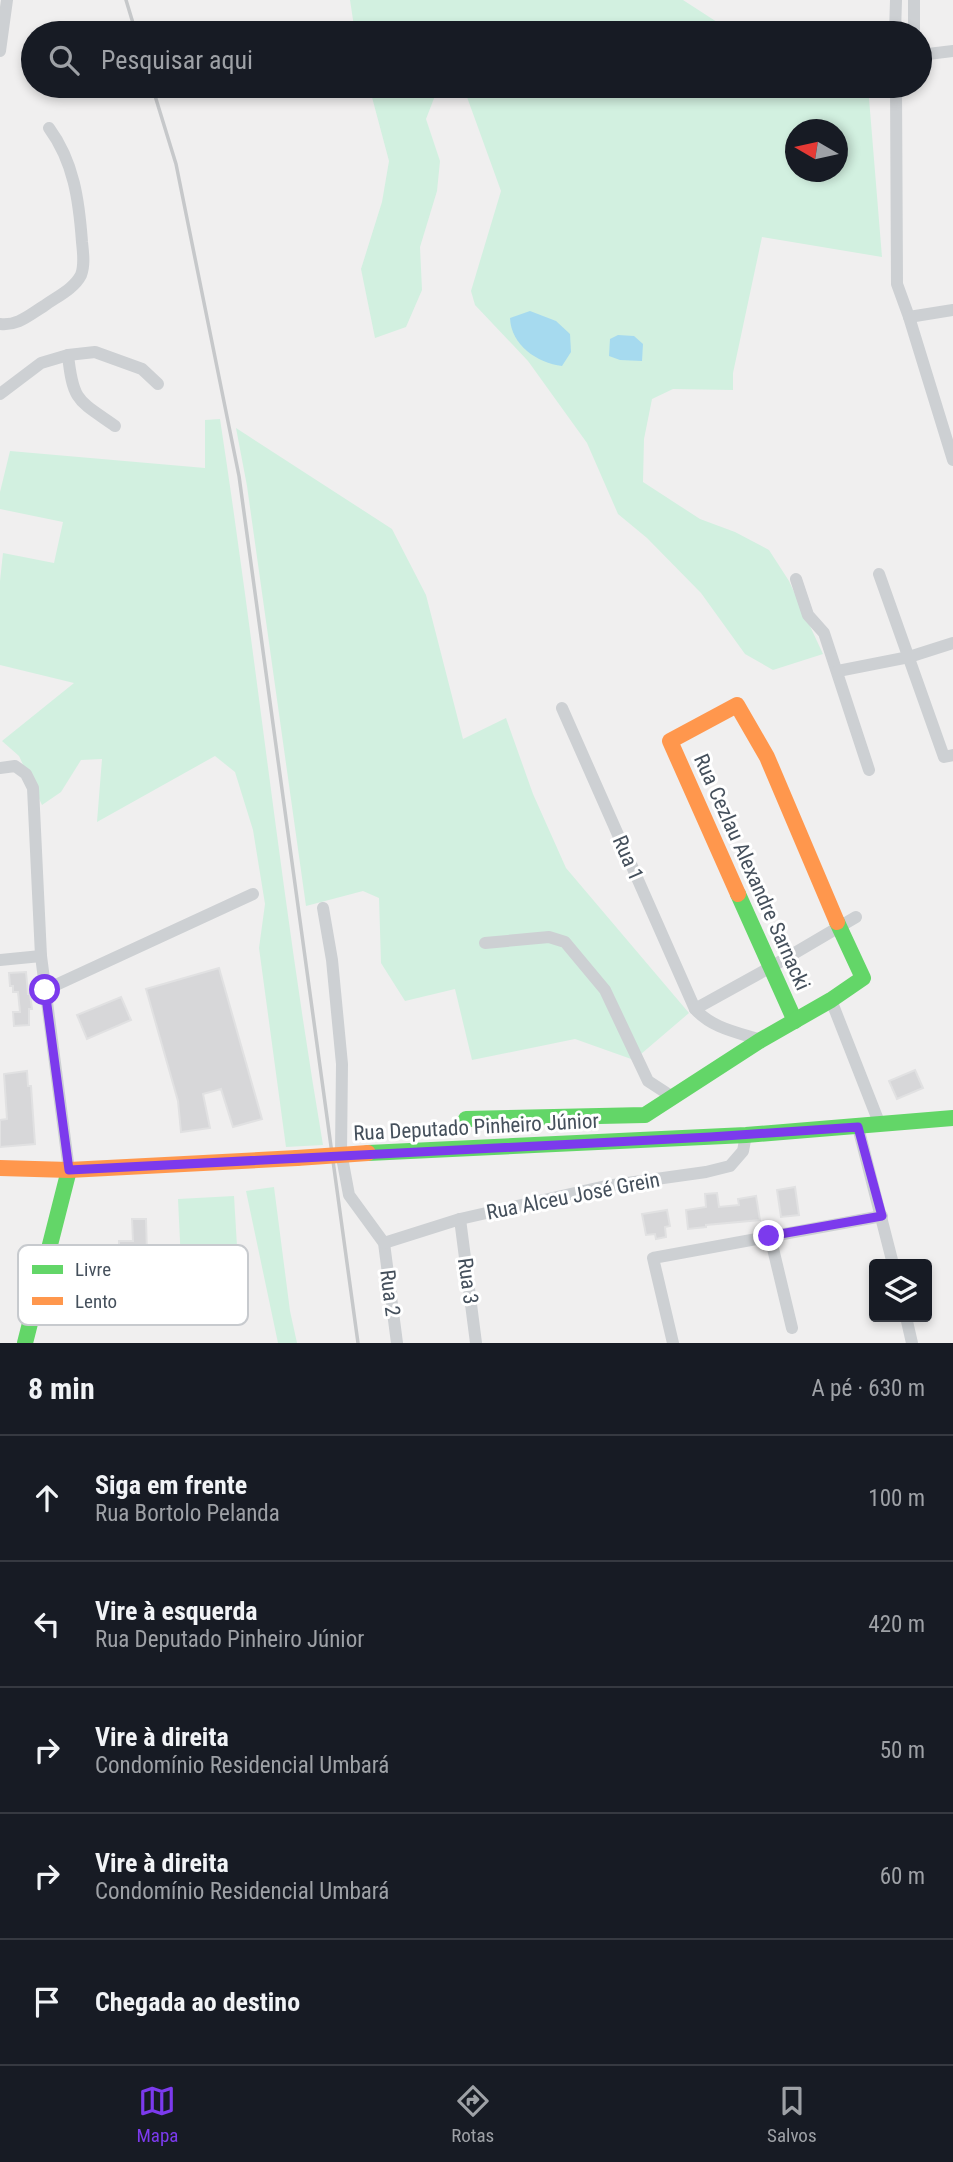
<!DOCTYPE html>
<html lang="pt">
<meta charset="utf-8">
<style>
:root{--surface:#171b24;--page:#20242c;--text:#f1f3f6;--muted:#9ea1a6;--line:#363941;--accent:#7c3aed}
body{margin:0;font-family:"Roboto Condensed",sans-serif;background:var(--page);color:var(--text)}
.controls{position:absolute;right:21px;bottom:21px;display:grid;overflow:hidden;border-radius:7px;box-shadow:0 4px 10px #0003}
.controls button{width:63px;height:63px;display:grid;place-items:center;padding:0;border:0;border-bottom:2px solid var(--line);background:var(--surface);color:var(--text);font:35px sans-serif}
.compass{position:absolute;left:785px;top:119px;width:63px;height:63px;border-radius:50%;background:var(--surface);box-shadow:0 4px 10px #0003;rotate:279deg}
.stop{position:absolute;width:21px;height:21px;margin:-16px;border:5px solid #7c3aed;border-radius:50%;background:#fff}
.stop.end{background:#7c3aed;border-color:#fff;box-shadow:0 2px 7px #0008}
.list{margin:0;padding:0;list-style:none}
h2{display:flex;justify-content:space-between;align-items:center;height:91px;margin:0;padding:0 28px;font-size:30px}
h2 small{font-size:23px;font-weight:400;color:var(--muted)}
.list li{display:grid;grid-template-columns:46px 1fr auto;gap:21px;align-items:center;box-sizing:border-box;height:126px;padding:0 28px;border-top:2px solid var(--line)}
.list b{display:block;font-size:26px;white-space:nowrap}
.list p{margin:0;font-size:23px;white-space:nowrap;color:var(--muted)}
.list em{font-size:23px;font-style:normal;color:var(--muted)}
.icon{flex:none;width:38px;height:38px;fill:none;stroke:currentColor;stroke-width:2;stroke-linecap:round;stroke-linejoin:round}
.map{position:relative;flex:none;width:953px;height:1343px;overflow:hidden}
.search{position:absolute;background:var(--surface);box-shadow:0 4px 10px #0003;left:21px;right:21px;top:21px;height:77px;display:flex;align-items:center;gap:18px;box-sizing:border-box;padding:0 24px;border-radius:38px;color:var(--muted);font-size:26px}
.sheet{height:721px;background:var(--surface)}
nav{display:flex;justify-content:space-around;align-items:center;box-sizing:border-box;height:98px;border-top:2px solid var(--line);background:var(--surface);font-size:19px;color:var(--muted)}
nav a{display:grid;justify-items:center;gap:4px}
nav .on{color:var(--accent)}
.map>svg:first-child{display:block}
</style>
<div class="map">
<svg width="953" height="1343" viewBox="0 0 953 1343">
<rect width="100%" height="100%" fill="#f0efef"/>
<g fill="#d2f0e0" fill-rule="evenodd">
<polygon points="350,0 683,0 717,22 742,33 355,33"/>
<polygon points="369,86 442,86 438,88 426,119 440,161 437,191 420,247 422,290 406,327 375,338 361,269 382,202 389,161"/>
<path d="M463,86H868L882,257L762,237L733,373V390L673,389L652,399L644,439L643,482L700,519L735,532L769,550L789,581L823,654L773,670L745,654L701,593L647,538L618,514L587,443L528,361L475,305L471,291L501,191ZM796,130H838V172H796Z"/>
<path d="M220,419C257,661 282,904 323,1145L286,1147L259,948L265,904L253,830L235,772L215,756L97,822L102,759L81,760L61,792L42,805L19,756L2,741L74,683L0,665V581L3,553L54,563L63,522L0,509V492L10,451L205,468V420Z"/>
<polygon points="236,428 392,529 426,595 463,739 506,718 533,794 566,868 689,1013 634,1060 575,1039 472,1060 455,989 405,1001 381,963 379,898 363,891 306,906 247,486"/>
<polygon points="274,1187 290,1311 297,1343 278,1343 246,1191"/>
<polygon points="234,1196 239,1280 182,1283 178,1199"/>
</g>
<g fill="#a6daef">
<path d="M530,311L556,321L570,334L571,352L562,366C537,363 511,345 510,318Z"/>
<polygon points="618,335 634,336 643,344 642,361 620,360 609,356 610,339"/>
</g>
<g fill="#d7d7d9" stroke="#e1e1e2" stroke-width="2">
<polygon points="219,968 262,1119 233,1127 221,1089 203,1094 210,1128 181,1132 178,1101 146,989"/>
<polygon points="26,972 28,994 30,994 32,1009 29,1009 29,1025 14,1026 13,1012 20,1012 18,992 13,992 13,986 10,986 9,973"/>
<polygon points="121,997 131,1020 87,1039 77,1015"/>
<polygon points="915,1070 923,1088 897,1099 889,1081"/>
<polygon points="27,1071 28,1086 31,1086 35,1144 0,1147 0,1120 7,1119 4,1074"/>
<polygon points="795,1187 799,1215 781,1217 777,1190"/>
<polygon points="717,1193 719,1207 739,1205 738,1199 756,1196 760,1220 706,1225 706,1227 688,1229 686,1210 706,1207 705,1194"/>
<polygon points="667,1210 670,1226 665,1227 666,1237 656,1239 655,1234 646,1235 642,1214"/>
<polygon points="132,1219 146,1219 147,1254 119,1255 119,1241 133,1241"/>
</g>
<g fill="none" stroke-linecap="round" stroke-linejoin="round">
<g stroke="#cdd0d3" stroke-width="12">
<polyline points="914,0 914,33"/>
<polyline points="895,33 896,0"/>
<polyline points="0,51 7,0"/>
<polyline points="920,55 953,51"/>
<polyline points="896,86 897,284 909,317 953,460"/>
<polyline points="909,317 953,310"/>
<path d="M0,324C18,326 29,315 44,306C56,297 74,289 81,275C85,265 83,252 82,242C79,201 74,162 49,128"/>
<path d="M68,355C73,402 78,400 115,426"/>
<polyline points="0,394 41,363 68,355 95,352 142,369 158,384"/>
<polyline points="879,574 944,757 953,755"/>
<polyline points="796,579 808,615 824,633 869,770"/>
<polyline points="838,671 909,657 953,643"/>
<path d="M562,708L695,1009C712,1028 736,1032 761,1040"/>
<polyline points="0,768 15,766 26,774 33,788 41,956 69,1170"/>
<polyline points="323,908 332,960 342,1064 341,1152 349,1195 384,1243 397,1343"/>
<polyline points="485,943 549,937 565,942 605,990 648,1081 674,1098"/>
<polyline points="0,960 41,956"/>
<polyline points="45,990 253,894"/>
<polyline points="831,1000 880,1125"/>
<polyline points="695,1009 771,967 856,917"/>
<polyline points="858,1127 893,1264"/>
<polyline points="460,1219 476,1343"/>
<polyline points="770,1236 792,1328"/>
<polyline points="384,1243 460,1219 606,1186 706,1172 730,1166 743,1151 746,1135"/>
<polyline points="906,1317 912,1343"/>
<polyline points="673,1343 653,1258 882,1216"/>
</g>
<g stroke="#63d668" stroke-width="16">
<polyline points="738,894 795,1021"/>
<polyline points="466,1119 645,1115 761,1040 831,1000 863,978 837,922"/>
<polyline points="368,1153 746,1135 953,1118"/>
<polyline points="25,1343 69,1170"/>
</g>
<g stroke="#ff974d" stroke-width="16">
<polyline points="738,894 670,741 737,705 767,757 837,922"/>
<polyline points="0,1168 69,1170 297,1158"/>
</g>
<g stroke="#c6c8ca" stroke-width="3.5">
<polyline points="126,0 136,33"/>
<polyline points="152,86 176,164 239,476 358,1343"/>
</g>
<polyline stroke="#ff974d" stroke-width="16" points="297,1158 368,1153"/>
</g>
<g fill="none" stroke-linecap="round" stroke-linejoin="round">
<polyline stroke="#7c3aed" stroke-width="9" points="45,990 69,1170 710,1137 858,1127 882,1216 769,1236"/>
</g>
<g text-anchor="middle" stroke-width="6" stroke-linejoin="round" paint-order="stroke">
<g font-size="21" fill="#45505c" stroke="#fff">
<text transform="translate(628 858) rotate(66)" y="7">Rua 1</text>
<text transform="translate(752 872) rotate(66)" y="7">Rua Cezlau Alexandre Sarnacki</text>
<text transform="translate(476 1127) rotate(-3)" y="7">Rua Deputado Pinheiro Júnior</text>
<text transform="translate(573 1196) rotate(-11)" y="7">Rua Alceu José Grein</text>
<text transform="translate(468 1281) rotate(82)" y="7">Rua 3</text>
<text transform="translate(390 1293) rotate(83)" y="7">Rua 2</text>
</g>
</g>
<rect x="18" y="1245" width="230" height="80" rx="10" fill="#fff" stroke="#c7cace" stroke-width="2"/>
<rect x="32" y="1265" width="31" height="9" fill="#63d668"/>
<rect x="32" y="1297" width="31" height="8" fill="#ff974d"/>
<g font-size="19" fill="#45505c">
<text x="75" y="1276">Livre</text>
<text x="75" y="1308">Lento</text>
</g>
</svg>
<div class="controls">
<button><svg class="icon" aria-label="layers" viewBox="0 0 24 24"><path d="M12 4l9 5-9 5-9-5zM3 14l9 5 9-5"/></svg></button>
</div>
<svg class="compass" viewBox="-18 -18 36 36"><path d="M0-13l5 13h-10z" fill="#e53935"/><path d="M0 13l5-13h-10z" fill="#9ea1a6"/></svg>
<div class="stop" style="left:45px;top:990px"></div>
<div class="stop end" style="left:769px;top:1236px"></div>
<div class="search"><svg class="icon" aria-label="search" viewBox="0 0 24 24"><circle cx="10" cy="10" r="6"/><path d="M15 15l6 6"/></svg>Pesquisar aqui</div>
</div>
<section class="sheet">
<h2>8 min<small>A pé · 630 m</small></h2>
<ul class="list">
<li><svg class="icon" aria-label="ahead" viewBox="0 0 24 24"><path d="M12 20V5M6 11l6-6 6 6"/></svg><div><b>Siga em frente</b><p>Rua Bortolo Pelanda</p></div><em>100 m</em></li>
<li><svg class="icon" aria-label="left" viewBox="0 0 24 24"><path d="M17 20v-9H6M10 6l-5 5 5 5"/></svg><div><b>Vire à esquerda</b><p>Rua Deputado Pinheiro Júnior</p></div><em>420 m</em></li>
<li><svg class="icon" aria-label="right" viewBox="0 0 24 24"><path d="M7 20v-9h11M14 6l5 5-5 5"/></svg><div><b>Vire à direita</b><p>Condomínio Residencial Umbará</p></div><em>50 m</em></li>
<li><svg class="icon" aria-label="right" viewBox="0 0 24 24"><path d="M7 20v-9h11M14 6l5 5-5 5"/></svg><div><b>Vire à direita</b><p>Condomínio Residencial Umbará</p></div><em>60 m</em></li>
<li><svg class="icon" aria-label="arrive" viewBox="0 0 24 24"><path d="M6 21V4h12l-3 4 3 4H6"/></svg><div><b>Chegada ao destino</b></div></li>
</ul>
</section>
<nav>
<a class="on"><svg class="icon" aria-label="map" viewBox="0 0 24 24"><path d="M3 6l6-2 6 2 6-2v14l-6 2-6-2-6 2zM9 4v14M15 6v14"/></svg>Mapa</a>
<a><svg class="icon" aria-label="directions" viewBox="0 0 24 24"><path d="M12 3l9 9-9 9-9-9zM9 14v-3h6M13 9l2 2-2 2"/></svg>Rotas</a>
<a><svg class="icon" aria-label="saved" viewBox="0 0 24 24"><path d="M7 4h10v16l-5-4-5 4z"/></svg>Salvos</a>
</nav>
